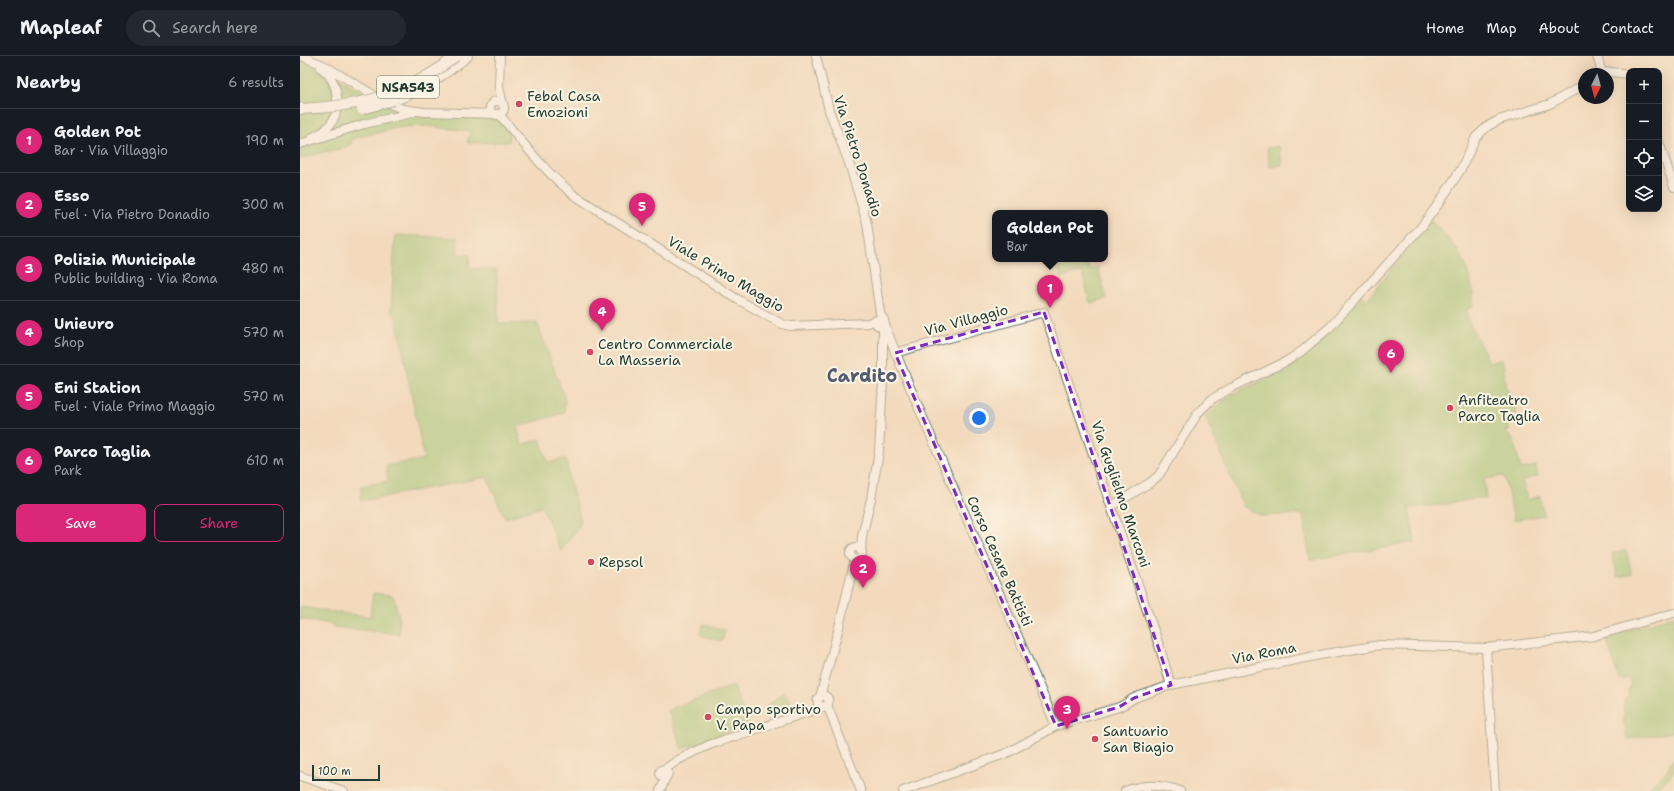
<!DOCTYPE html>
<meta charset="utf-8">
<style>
:root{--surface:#171b24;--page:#242831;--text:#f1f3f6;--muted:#9ea1a6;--line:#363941;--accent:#db2777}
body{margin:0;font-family:"Shantell Sans",sans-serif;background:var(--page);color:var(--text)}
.controls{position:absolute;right:12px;top:12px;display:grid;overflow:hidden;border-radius:8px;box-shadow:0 4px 16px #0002}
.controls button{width:36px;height:36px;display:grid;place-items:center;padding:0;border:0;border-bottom:1px solid var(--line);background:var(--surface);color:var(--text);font:20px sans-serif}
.compass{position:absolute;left:1278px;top:12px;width:36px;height:36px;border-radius:50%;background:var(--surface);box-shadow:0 4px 16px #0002;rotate:186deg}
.scale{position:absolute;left:12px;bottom:10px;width:68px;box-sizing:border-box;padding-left:4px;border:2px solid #1f3d34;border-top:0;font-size:11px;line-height:14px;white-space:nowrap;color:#1f3d34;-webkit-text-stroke:3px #fcf5e5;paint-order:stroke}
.you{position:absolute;left:679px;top:362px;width:14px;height:14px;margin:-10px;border:3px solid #fff;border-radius:50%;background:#1a73e8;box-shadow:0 0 0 6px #1a73e833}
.badge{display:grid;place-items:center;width:26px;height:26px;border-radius:50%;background:var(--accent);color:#fff;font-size:13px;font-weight:700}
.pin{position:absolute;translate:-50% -33px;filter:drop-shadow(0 1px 2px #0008)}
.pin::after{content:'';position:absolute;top:21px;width:14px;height:12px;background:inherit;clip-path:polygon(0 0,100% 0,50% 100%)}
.popup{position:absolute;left:692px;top:154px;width:116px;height:52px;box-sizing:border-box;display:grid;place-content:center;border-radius:8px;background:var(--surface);filter:drop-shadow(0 1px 3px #0005);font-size:13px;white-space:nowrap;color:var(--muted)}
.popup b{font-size:15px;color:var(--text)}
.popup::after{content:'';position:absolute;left:50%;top:100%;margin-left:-8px;border:8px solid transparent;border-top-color:var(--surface)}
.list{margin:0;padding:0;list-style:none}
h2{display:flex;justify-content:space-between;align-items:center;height:52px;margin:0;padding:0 16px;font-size:17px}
h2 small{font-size:13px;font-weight:400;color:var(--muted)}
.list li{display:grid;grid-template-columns:26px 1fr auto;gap:12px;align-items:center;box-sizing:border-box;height:64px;padding:0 16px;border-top:1px solid var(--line)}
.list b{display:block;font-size:15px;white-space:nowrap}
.list p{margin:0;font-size:13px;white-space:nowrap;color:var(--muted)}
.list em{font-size:13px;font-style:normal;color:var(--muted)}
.actions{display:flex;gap:8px;padding:12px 16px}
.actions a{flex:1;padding:9px 0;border:1px solid var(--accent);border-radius:8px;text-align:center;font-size:14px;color:var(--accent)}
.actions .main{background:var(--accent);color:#fff}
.icon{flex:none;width:22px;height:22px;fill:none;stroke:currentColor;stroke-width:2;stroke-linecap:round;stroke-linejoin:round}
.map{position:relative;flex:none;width:1374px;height:735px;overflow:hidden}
header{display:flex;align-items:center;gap:24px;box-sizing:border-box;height:56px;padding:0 20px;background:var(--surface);border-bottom:1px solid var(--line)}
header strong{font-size:19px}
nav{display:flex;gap:22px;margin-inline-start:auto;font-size:14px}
.search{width:280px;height:36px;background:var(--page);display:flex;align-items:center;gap:10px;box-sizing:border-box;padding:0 14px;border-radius:22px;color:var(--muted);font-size:15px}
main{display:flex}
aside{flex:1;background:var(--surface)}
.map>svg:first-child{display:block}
</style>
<header>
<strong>Mapleaf</strong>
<div class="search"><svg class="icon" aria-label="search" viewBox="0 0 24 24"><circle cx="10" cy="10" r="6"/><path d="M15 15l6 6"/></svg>Search here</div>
<nav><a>Home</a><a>Map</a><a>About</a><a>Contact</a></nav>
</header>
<main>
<aside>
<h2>Nearby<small>6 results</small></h2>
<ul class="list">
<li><span class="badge">1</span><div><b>Golden Pot</b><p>Bar · Via Villaggio</p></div><em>190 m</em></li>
<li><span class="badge">2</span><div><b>Esso</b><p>Fuel · Via Pietro Donadio</p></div><em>300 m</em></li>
<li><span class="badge">3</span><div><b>Polizia Municipale</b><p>Public building · Via Roma</p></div><em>480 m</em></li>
<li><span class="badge">4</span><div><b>Unieuro</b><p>Shop</p></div><em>570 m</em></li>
<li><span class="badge">5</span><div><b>Eni Station</b><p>Fuel · Viale Primo Maggio</p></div><em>570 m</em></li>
<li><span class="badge">6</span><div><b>Parco Taglia</b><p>Park</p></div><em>610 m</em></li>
</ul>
<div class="actions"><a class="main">Save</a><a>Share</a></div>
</aside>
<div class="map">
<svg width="1374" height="735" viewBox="0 0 1374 735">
<rect width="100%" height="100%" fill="#fcf5e5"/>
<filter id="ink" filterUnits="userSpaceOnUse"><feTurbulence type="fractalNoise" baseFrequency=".025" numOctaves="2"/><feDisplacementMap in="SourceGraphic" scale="8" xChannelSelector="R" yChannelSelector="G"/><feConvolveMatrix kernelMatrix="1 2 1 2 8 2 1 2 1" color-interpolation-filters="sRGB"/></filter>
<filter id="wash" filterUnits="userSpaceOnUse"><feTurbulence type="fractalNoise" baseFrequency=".012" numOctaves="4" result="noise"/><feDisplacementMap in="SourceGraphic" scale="16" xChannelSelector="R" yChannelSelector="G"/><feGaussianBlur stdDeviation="0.9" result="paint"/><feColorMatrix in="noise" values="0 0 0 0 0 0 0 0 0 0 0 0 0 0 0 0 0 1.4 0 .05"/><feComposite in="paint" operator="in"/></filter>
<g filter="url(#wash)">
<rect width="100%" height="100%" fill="#f3dabd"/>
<g fill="#9ac978" stroke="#5c8356">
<polygon points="0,3 23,16 35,37 31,63 16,78 0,84"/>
<polygon points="29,17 101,56 28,75 37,63"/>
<path d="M117,59L194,62L200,65L209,73V86L167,87L170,75L128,70L101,71L51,83V88L32,96L27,95L0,103V93C38,80 77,62 117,59Z"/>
<polygon points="979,90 982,109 970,111 967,92"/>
<path d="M1131,164C1139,174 1156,189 1161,200C1167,211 1177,240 1172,251L1167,253V262L1189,306L1201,304L1204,311L1205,330L1211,339L1217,358L1209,360V375L1204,376L1213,383L1221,413L1236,410L1238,420L1222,424L1227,444L1240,440L1244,459L1214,464L1204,420L1184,423L1186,443H1178L1177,442L1147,448L1109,452L1115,486L1010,504L1003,458L961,460L943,450L905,360L932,338L968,322L1010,296L1038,269L1062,239L1065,246Z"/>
<polygon points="95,179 158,182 157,198 170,199 169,212 197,214 198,268 237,267 264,341 265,346 264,357 217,371 222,389 240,383 248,407 266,402 269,423 281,464 279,470 261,495 242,451 205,462 187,421 61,445 61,430 88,425 86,410 124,403 96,260 91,255"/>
<polygon points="767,203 787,203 789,214 798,211 806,243 790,247 782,216 761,221 757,205"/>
<polygon points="1326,494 1332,518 1318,521 1312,498"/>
<polygon points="73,537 91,539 93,540 99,560 99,578 33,571 33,568 0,563 0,551 70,561"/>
<polygon points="1374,560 1374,676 1327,683 1323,661 1325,659 1323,653 1325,644 1329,641 1328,636 1331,627 1329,622 1319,624 1306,581"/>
<polygon points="403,568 425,574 422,585 400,579"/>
<polygon points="433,630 448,668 382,693 368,654"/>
<polygon points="483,636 491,645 474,660 466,651"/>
<polygon points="1374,704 1374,716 1354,735 1345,735 1367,714 1371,705"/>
</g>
</g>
<g filter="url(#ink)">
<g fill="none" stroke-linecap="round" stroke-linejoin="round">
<g stroke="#697464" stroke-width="10">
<g id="secondary">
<polyline points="2,0 25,10 87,47 103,53 124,56 196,58"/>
<polyline points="200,0 199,31 203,49"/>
<polyline points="516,0 529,54 549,107 567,167 580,257 583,263"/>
<polyline points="1297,0 1302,17"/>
<polyline points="1301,18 1310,16 1329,18"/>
<circle cx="197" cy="52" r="7"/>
<path d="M199,58C224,88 244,115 274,139L437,243L482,268L490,270L568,267L580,263L584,264L585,269L582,271L577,269V265"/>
<path d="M13,81C17,79 23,76 26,73C43,57 40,25 21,12"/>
<polyline points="1359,86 1374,131"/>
<polyline points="0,88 64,68 112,57"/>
<path d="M585,269C604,320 626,369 648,419C684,503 721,586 756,670"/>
<polyline points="595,297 744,256 859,589 871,629"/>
<polyline points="812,450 851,426 859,419 898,357 912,343 931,332 987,305 1003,294 1030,271 1122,170 1139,147 1161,113 1176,81 1188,70 1199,64 1250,48 1284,29"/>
<circle cx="556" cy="497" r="6"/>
<polyline points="561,495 562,480 571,443 579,395 583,325 583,271"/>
<polyline points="1186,592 1195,735"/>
<circle cx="523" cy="645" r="5.5"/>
<polyline points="520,641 538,575 555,503"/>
<polyline points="527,649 561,735"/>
<circle cx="364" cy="717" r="4"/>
<polyline points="365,713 378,704 409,689 523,651"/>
<polyline points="0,720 44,735"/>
<polyline points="360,735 367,719"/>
<polyline points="603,735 707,697 756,670 819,651 825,648 834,642 871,629 1025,598 1080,589 1186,592 1294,580 1374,557"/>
<path d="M825,735C844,728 860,728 880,735"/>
</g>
</g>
<g stroke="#697464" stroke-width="12">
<path id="highway" d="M100,42C125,31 147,17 167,0"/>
</g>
<use href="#secondary" stroke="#fff" stroke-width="8"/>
<use href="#highway" stroke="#fff" stroke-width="10"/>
<g stroke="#697464" stroke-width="12" stroke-linecap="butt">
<g id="highway-bridge">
<path d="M0,53C63,50 105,40 156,0"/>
<polyline points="62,53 93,44"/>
</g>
</g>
<use href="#highway-bridge" stroke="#fff" stroke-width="10"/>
</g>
</g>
<path d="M0 0H1374V735H0ZM744,256L871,629L834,642L819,651L756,670L595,297Z" fill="#f3dabd" fill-opacity=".55" fill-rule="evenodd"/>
<path fill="none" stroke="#7b2cbf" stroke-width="3" stroke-dasharray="8 5" stroke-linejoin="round" d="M744,256L871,629L834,642L819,651L756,670L595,297Z"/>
<g fill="#d1495b" stroke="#fcf5e5" stroke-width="1.5">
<circle cx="219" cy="48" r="4"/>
<circle cx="290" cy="296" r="4"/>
<circle cx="1150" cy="352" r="4"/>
<circle cx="291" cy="506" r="4"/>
<circle cx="408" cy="661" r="4"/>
<circle cx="795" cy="683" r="4"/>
</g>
<g text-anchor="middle" stroke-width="4" stroke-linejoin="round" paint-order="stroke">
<rect fill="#fcf5e5" stroke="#617469" stroke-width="1" x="77" y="20" width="62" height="22" rx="3"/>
<g font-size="13" font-weight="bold" fill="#1f3d34">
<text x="108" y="36">NSA543</text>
</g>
<g font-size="14" fill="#1f3d34" stroke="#fcf5e5" text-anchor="start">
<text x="227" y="45">Febal Casa<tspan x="227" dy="16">Emozioni</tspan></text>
<text x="298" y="293">Centro Commerciale<tspan x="298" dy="16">La Masseria</tspan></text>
<text x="1158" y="349">Anfiteatro<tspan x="1158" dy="16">Parco Taglia</tspan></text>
<text x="299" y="511">Repsol</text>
<text x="416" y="658">Campo sportivo<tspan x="416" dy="16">V. Papa</tspan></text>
<text x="803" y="680">Santuario<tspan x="803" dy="16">San Biagio</tspan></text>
</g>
<g font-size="14" fill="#1f3d34" stroke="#fcf5e5">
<text transform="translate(558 100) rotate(72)" y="5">Via Pietro Donadio</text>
<text transform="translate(426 218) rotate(31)" y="5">Viale Primo Maggio</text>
<text transform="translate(666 264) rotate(-15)" y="5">Via Villaggio</text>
<text transform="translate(821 438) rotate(71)" y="5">Via Guglielmo Marconi</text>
<text transform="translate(700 505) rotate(66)" y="5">Corso Cesare Battisti</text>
<text transform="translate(964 597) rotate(-11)" y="5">Via Roma</text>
</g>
<g font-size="18" font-weight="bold" fill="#515c70" stroke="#fcf5e5">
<text x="562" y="326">Cardito</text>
</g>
</g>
</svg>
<div class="controls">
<button>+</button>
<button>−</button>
<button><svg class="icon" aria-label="locate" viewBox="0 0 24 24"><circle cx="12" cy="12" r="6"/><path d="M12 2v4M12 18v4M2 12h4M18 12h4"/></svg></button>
<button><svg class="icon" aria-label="layers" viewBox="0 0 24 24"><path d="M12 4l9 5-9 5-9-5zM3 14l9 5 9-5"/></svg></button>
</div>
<svg class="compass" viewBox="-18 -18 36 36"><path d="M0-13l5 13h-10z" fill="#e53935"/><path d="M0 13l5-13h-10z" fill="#9ea1a6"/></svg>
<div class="scale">100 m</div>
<div class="you"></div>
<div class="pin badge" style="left:750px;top:252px">1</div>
<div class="popup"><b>Golden Pot</b>Bar</div>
<div class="pin badge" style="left:563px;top:532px">2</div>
<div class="pin badge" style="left:767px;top:673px">3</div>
<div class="pin badge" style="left:302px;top:275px">4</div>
<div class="pin badge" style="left:342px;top:170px">5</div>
<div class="pin badge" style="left:1091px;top:317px">6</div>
</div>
</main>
